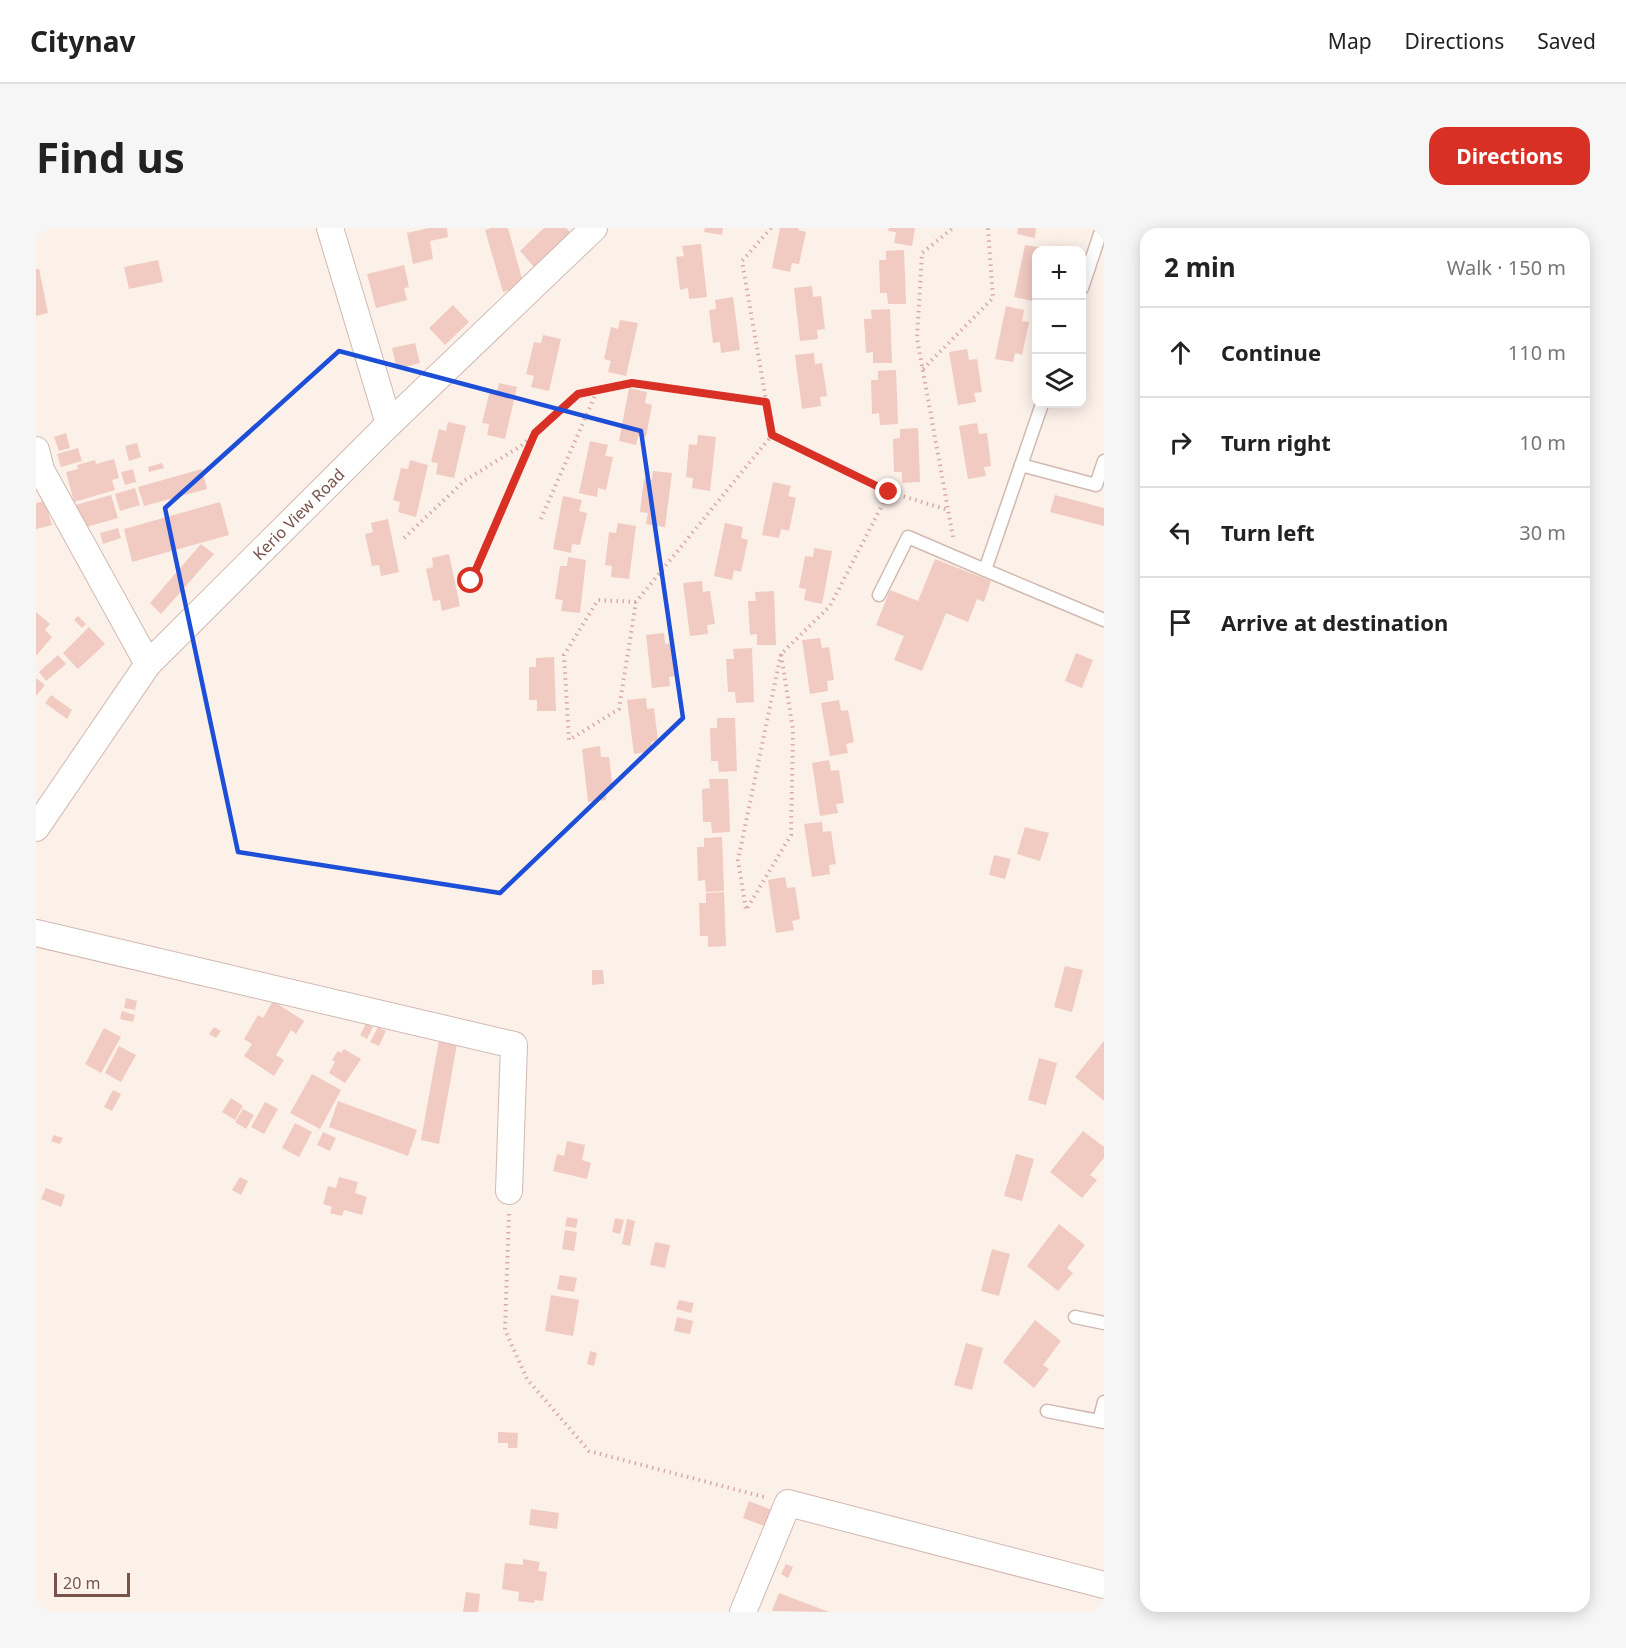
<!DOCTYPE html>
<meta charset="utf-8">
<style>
:root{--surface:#fff;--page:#f6f6f6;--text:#222;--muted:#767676;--line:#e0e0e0;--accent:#d93025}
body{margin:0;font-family:"Noto Sans",sans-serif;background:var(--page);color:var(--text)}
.controls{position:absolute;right:18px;top:18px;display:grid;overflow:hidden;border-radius:12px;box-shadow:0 3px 15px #0003}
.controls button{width:54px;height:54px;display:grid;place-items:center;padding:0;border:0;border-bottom:2px solid var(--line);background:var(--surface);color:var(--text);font:30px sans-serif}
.scale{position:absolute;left:18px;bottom:15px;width:76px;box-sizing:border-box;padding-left:6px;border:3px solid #77534c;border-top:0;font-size:16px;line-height:21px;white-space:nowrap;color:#77534c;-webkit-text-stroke:4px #fff5ef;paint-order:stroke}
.stop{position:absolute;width:18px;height:18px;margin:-14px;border:4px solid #d93025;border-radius:50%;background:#fff}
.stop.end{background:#d93025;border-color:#fff;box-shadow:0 2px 6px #0008}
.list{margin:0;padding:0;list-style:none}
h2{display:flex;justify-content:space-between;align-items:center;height:78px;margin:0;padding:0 24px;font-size:26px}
h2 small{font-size:20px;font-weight:400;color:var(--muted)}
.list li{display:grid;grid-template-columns:39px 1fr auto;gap:18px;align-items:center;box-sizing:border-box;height:90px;padding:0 24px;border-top:2px solid var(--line)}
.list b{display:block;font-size:22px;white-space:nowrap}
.list em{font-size:20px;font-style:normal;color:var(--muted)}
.icon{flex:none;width:33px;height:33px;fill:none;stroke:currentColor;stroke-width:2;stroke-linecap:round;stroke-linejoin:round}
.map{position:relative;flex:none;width:1068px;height:1384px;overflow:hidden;border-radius:18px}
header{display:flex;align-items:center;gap:36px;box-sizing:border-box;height:84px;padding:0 30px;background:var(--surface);border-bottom:2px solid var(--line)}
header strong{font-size:28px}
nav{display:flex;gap:33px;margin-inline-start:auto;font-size:21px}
.intro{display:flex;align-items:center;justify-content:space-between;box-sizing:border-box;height:144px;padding:0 36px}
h1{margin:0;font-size:42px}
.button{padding:15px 27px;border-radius:18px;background:var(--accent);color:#fff;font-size:21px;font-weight:700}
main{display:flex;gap:36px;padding:0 36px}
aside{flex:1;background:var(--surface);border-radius:18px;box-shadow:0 3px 15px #0003}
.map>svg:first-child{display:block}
</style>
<header>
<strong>Citynav</strong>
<nav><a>Map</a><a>Directions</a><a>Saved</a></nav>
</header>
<div class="intro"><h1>Find us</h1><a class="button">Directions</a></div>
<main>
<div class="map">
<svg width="1068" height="1384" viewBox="0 0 1068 1384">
<rect width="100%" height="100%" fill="#fcf1e9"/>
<g fill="#f1cac1">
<polygon points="393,0 411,0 412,9 394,13 397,31 377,36 371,5"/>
<polygon points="455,0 472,0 488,58 467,64 449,2"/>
<polygon points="508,0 530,0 536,6 500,41 484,23"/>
<polygon points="669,0 687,0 686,7 668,4"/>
<polygon points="744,0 763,0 762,2 770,4 763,36 756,35 754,44 736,40"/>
<polygon points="853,0 879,0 876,18 858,15 860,4 852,3"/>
<polygon points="982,0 1000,0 999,10 981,6"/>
<polygon points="665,16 671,69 653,71 652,60 644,62 640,29 648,28 646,18"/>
<polygon points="989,17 1007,20 1007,22 1000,22 1000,64 998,64 997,73 978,69"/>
<polygon points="868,22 870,76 852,76 851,65 844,65 843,32 850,32 850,23"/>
<polygon points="122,32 127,54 93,61 88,39"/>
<polygon points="368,37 373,59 368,60 371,72 340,80 331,46"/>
<polygon points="0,41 3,41 12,85 0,88"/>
<polygon points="776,58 777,69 785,68 789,101 781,102 782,111 764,113 758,60"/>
<polygon points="697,69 704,122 685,125 684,114 677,115 673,82 680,81 679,72"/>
<polygon points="417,77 433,94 409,117 393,100"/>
<polygon points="970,78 988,82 986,93 993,94 986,127 979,125 977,134 959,131"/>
<polygon points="854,81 856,135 837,135 837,124 830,125 828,91 836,91 835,82"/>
<polygon points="584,92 602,95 590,148 572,144 575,133 568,131 575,99 582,101"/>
<polygon points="507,107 525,111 513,163 495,159 498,148 490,146 498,114 505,115"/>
<polygon points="379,115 384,135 361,141 356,120"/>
<polygon points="931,121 933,132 941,131 946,164 938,165 940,174 922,177 913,124"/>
<polygon points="778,125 779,136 786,135 791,168 784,169 785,178 766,181 759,127"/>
<polygon points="860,142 862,196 844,197 843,185 836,186 835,152 842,152 842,143"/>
<polygon points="463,155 481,159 469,211 451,207 453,196 446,195 454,162 461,164"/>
<polygon points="593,160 611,164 609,175 616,177 610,209 602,208 600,217 583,213"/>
<polygon points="412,194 430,198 418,250 400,246 402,235 395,234 403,201 410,203"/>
<polygon points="941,195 943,206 951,205 955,238 948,239 950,248 932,251 923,198"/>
<polygon points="882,200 884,254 866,255 866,244 858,244 857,211 864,210 864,201"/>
<polygon points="30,205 34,220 23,223 18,209"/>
<polygon points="662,207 680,209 674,263 656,260 657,250 650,249 653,216 661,217"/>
<polygon points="554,213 572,217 569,228 577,229 570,262 562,260 561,269 543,265"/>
<polygon points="101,215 105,229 93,233 89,218"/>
<polygon points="42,220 46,233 25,239 21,226"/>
<polygon points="78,231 83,250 76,252 79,262 38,274 30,244 42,241 41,237 59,232 60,236"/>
<polygon points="374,232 392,237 380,289 362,284 364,274 357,272 365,240 372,241"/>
<polygon points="126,235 128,240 113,244 112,239"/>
<polygon points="97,241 100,254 89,257 85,244"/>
<polygon points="166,241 171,261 108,278 102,259"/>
<polygon points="617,243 636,245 629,299 610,296 612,285 604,284 608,251 616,252"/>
<polygon points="737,254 755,258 752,268 760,270 753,303 745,301 743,310 726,307"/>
<polygon points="99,260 104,277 84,283 79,266"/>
<polygon points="75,267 82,290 43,301 36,278"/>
<polygon points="1019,267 1068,280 1068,298 1014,284"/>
<polygon points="527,268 546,272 543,283 551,285 544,317 536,316 535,325 517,321"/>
<polygon points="9,273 16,297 0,301 0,275"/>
<polygon points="184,274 193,307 96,334 88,301"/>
<polygon points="352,291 363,344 345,348 343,337 336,338 329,306 337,304 335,295"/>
<polygon points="582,295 600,298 593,351 575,349 576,338 569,337 573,304 580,305"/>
<polygon points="689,295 707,299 705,310 712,312 705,344 698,342 696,352 678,348"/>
<polygon points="82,300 85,310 67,316 64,305"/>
<polygon points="165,316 178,326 125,386 114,375"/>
<polygon points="778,320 796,323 786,376 768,372 770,361 763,360 769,328 777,329"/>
<polygon points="413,326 424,378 406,383 404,372 397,373 390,341 397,339 396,330"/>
<polygon points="532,329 550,332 544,385 525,383 527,372 519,371 524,338 531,338"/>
<polygon points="899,331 955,353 948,374 941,371 932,394 910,385 886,443 858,432 868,408 840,397 854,362 882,373"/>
<polygon points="666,353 667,364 674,363 679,396 671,397 672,406 654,408 647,355"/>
<polygon points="738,363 740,417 721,417 721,406 714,407 712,373 720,373 719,364"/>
<polygon points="0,384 14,396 9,402 16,409 0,428"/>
<polygon points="42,388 50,396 46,400 38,392"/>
<polygon points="53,399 69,416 42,441 27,425"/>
<polygon points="628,405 629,416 637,415 641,448 633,449 634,458 616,460 610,407"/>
<polygon points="784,410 786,420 793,419 798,452 791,453 792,463 774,466 766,412"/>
<polygon points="716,420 718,474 700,475 699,464 692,464 690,431 698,431 697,421"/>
<polygon points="1040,425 1057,432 1046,460 1029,453"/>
<polygon points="22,427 30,436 10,453 3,444"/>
<polygon points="518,429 520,483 501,483 501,472 493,472 493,439 500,439 500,430"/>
<polygon points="0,450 9,457 0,468"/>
<polygon points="15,467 36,482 31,491 9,475"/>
<polygon points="610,470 611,481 618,480 622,513 615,514 616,523 598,526 591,472"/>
<polygon points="803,472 805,483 812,482 818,514 810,516 812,525 794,528 785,475"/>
<polygon points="681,490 699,490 701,543 683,544 682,533 675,533 674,500 681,500"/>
<polygon points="564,518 565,529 573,529 577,562 570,562 570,572 552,574 546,521"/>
<polygon points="793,532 795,543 803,542 808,575 800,576 802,585 784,588 776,535"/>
<polygon points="673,551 692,551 694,604 676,605 675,594 667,594 666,561 674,560"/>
<polygon points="786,594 787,604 795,603 800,636 793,637 794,646 776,649 768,596"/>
<polygon points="989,599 1013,605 1004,633 981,626"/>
<polygon points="686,609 688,663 670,664 669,652 662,653 661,619 668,619 668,610"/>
<polygon points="958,627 975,631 969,651 953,647"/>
<polygon points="749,649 751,660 759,659 764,691 756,693 758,702 740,705 732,652"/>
<polygon points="688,664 690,718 672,719 672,708 664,708 663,675 670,675 670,665"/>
<polygon points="1029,738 1047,742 1036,784 1018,779"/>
<polygon points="556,742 567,742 568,756 556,757"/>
<polygon points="90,770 101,773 99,782 88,780"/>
<polygon points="237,773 268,793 260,806 255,802 240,827 248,832 238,848 208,828 216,816 208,811 222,787 227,790"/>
<polygon points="86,783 99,787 97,794 84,791"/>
<polygon points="330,796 337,799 331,811 324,807"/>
<polygon points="178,799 185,803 180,810 173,806"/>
<polygon points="342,799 350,803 343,818 334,814"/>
<polygon points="68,800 85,809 65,845 49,836"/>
<polygon points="403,812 421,816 403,916 385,912"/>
<polygon points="1068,813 1068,873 1039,849"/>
<polygon points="83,818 100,827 85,854 69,845"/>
<polygon points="308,821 325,831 309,855 293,845 299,834 296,832 302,823 305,825"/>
<polygon points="1003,830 1021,835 1010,877 992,872"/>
<polygon points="276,846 305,862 284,901 254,885"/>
<polygon points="77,862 85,866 76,883 68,879"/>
<polygon points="195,870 207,878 199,892 186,884"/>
<polygon points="302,873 381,902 372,928 293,899"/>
<polygon points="229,874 242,881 228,906 215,899"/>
<polygon points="207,881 218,887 210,901 199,894"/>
<polygon points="259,895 276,904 263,929 246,920"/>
<polygon points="1047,903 1068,919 1068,930 1054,947 1061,952 1046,970 1014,944"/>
<polygon points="287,904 300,910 294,923 281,917"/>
<polygon points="18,907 27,910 24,916 15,913"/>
<polygon points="531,913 549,917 546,932 555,935 551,951 517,943 521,926 528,928"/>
<polygon points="980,926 998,931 986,973 968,968"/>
<polygon points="204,949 212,953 205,967 196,962"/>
<polygon points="303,949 322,954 319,965 331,969 326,987 308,982 306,988 294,985 296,979 287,976 292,958 300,960"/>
<polygon points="10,960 29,967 25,979 5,971"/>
<polygon points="531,989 542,991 540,1000 529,998"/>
<polygon points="579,990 588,992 584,1006 576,1004"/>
<polygon points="591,991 599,993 594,1018 586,1016"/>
<polygon points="1023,996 1049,1017 1031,1040 1037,1045 1022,1063 991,1038"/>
<polygon points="529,1002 541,1004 538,1023 526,1021"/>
<polygon points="619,1014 634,1017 629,1040 614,1037"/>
<polygon points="956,1021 974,1026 963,1068 945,1063"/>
<polygon points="524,1047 541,1050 538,1064 521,1061"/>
<polygon points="515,1067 543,1072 537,1108 509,1103"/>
<polygon points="643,1072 658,1075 655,1085 640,1081"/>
<polygon points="641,1089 657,1093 654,1106 638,1103"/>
<polygon points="999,1092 1025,1113 1007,1137 1013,1141 998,1160 967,1134"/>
<polygon points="930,1115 947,1120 936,1162 918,1157"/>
<polygon points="554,1123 561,1125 558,1138 551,1136"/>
<polygon points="462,1204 482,1205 481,1220 472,1220 472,1215 462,1215"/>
<polygon points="713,1273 738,1283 731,1299 707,1290"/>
<polygon points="495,1281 523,1285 521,1301 493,1297"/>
<polygon points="487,1331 504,1334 502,1343 511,1344 507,1373 499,1372 498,1375 482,1373 483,1364 466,1361 469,1335 487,1337"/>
<polygon points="750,1336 757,1339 752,1350 745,1346"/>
<polygon points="430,1364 444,1366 442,1384 427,1384"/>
<polygon points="743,1365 793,1384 736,1383"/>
</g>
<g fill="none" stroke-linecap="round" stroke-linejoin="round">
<g stroke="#d1b9b1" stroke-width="15">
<g id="service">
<polyline points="1046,60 1066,0"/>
<polyline points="1006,176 949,342 1068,392"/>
<polyline points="985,237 1060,257 1068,233"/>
<polyline points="843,367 872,309 949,342"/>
<polyline points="1039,1089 1068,1095"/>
<polyline points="1011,1183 1068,1194"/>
<polyline points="1063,1193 1068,1174"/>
</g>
</g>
<g stroke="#d1b9b1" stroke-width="28">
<g id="minor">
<polyline points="294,0 353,196"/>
<polyline points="0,222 5,242 112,436"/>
<path id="s1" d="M0,600L112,436L353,196L558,0"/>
<polyline points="0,705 478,817 473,963"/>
<polyline points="707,1384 752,1275 1068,1357"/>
</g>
</g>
<g stroke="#d7aca3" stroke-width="4" stroke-dasharray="1.5 4.5" stroke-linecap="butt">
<polyline points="735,0 706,33 736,207 853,264 912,282"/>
<polyline points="887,141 957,70 952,0"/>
<polyline points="505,291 561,163"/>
<polyline points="917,309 881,110 886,25 917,0"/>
<polyline points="368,310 428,253 485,218 542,166 596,155 730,174"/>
<polyline points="435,353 497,209"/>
<polyline points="600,374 562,372 528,427 533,512 583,481 600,374 736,207"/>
<polyline points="745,426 702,632 710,682 755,607 757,502 745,426 794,378 853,264"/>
<polyline points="473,986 469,1102 491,1151 553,1223 728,1269"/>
</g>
<use href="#service" stroke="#fff" stroke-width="12"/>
<use href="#minor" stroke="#fff" stroke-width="26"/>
</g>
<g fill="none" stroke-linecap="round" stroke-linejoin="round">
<polyline stroke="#d93025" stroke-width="8" points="435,353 499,205 542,166 596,155 730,174 736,207 853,264"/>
</g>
<path fill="none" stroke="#1d4ed8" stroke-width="4.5" stroke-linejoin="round" d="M303,123L605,203L647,490L464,665L202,624L129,280Z"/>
<g text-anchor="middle" stroke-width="6" stroke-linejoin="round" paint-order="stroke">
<g font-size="16" fill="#77534c" stroke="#fff5ef">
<text dy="6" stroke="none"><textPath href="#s1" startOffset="411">Kerio View Road</textPath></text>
</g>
</g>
</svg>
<div class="controls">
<button>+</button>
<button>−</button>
<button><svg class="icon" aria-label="layers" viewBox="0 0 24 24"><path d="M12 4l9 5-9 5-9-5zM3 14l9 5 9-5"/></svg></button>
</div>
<div class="scale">20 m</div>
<div class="stop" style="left:435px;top:353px"></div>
<div class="stop end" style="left:853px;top:264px"></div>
</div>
<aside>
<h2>2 min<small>Walk · 150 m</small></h2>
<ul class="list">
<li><svg class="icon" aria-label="ahead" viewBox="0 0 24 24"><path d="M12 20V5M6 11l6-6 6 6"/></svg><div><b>Continue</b></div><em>110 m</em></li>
<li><svg class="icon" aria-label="right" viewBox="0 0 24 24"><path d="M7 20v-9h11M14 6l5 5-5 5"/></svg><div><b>Turn right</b></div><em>10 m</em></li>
<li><svg class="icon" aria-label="left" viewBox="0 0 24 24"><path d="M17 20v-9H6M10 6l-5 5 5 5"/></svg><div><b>Turn left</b></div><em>30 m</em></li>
<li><svg class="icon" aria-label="arrive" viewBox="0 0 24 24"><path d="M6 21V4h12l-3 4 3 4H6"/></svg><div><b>Arrive at destination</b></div></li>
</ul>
</aside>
</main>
